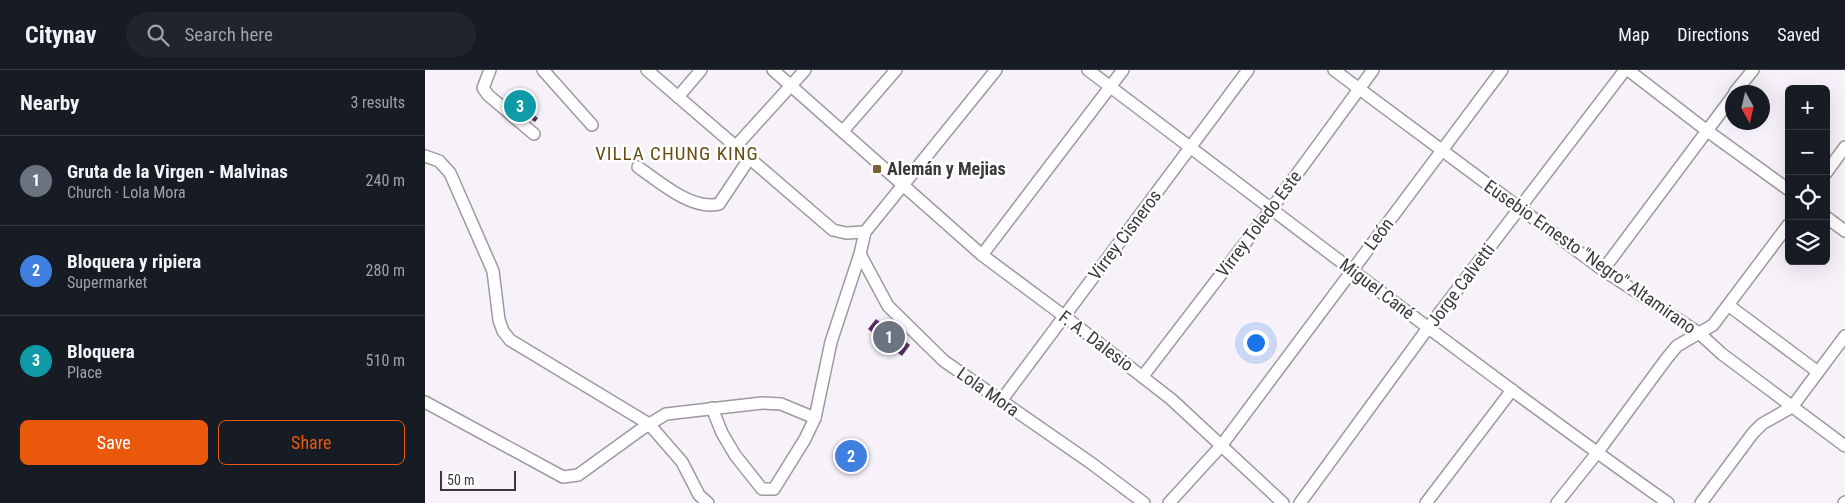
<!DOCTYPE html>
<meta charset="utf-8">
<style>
:root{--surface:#171b24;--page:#20242c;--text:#f1f3f6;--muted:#9ea1a6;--line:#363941;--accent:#ea580c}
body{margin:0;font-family:"Roboto Condensed",sans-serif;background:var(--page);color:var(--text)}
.controls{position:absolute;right:15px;top:15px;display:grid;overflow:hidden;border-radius:8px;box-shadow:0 5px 20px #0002}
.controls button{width:45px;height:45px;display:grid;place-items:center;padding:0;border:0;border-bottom:1px solid var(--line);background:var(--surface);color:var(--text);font:25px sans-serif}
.compass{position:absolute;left:1300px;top:15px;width:45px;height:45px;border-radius:50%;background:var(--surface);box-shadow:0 5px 20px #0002;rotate:172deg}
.scale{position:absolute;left:15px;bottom:12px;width:76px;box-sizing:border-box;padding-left:5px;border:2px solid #3b393c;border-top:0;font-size:14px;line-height:18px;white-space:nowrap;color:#3b393c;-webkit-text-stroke:4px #fff;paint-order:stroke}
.you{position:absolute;left:830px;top:272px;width:18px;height:18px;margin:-12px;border:4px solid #fff;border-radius:50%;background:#1a73e8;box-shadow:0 0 0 8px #1a73e833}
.badge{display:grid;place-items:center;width:32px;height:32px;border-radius:50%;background:var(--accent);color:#fff;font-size:16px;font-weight:700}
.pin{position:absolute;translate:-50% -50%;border:2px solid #fff;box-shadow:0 1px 5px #0006}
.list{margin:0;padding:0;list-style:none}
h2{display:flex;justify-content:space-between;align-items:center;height:65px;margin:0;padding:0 20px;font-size:21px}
h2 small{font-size:16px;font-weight:400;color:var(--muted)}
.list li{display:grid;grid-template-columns:32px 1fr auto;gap:15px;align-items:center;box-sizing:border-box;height:90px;padding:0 20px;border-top:1px solid var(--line)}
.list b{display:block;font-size:19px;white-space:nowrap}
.list p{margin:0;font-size:16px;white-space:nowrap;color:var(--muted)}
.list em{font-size:16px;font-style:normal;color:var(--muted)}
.actions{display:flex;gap:10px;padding:15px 20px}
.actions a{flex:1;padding:11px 0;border:1px solid var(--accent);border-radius:8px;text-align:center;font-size:18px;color:var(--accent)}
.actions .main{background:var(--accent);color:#fff}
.icon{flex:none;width:28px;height:28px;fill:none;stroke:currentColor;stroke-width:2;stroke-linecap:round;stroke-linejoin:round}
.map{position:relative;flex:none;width:1420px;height:433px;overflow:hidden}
header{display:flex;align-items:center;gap:30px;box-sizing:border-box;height:70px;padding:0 25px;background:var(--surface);border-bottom:1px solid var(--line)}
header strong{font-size:24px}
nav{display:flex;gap:28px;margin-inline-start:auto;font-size:18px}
.search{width:350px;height:45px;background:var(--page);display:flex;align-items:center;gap:12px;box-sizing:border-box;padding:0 18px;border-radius:28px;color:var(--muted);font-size:19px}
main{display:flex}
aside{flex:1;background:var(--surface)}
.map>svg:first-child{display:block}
</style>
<header>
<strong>Citynav</strong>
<div class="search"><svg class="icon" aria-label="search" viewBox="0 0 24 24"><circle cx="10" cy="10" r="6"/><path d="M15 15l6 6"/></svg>Search here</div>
<nav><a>Map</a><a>Directions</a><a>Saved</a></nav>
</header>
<main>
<aside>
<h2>Nearby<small>3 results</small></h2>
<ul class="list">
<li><span class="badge" style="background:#6b7280">1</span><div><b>Gruta de la Virgen - Malvinas</b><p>Church · Lola Mora</p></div><em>240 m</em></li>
<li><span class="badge" style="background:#3f7fe0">2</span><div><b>Bloquera y ripiera</b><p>Supermarket</p></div><em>280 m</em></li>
<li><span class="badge" style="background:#0f9aa8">3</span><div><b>Bloquera</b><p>Place</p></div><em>510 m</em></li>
</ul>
<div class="actions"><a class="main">Save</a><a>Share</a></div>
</aside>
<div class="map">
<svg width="1420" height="433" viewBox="0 0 1420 433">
<rect width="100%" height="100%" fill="#f7f1f9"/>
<g fill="#5a3168">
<polygon points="94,33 113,48 110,52 91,39"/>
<polygon points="451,249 485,275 477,286 443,259"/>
</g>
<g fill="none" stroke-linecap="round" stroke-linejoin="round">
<g stroke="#9e99a0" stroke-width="14">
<g id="minor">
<polyline points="65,0 58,18 63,25 109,64"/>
<polyline points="118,0 167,55"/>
<polyline points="222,0 408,160 421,163 440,162"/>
<polyline points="348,0 557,185 639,246 746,329 858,433"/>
<path d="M663,0C856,145 1046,294 1243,433"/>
<polyline points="909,0 1178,200 1274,263 1297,284 1420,376"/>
<polyline points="1203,0 1281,60 1364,120"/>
<polyline points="1310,22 1328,0"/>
<polyline points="253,27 276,0"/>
<polyline points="418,61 471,0"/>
<polyline points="311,76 380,0"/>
<polyline points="0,86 14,91 25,103 68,201 74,250 78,261 85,270 224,354 257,392 274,425 283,433"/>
<path d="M213,97C233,111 267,141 294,134L324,89"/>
<polyline points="1401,103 1420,77"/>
<polyline points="1401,147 1420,161"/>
<polyline points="435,184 463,236 519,291 666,393 719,433"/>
<polyline points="557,185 698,0"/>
<polyline points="1178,200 1308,26"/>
<polyline points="1303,235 1393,302"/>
<polyline points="718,306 847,138 948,0"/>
<polyline points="576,331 823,0"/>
<polyline points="0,332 138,407 153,405 218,358 241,344 337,333 356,334 390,348"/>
<polyline points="287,338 297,363 310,385 337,419 349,419 380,369 390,348 406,272 435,184 440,162 571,0"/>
<polyline points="744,433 796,376 1077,0"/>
<polyline points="875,433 1003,258 1200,0"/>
<polyline points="1001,433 1087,320"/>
<polyline points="1132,433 1172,383 1242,288 1252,276 1288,255 1364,154"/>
<polyline points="1276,433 1328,363 1337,354 1367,337 1420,266"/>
<polyline points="1419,433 1420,432"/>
</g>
</g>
<use href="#minor" stroke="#fff" stroke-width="11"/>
</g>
<rect fill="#7a6233" stroke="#fff" stroke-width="2" x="447" y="94" width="10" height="10" rx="2.5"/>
<g text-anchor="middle" stroke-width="5" stroke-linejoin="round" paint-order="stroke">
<g font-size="18" font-weight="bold" fill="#3b393c" stroke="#fff" text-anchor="start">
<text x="462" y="105">Alemán y Mejias</text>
</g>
<g font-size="18" fill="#3b393c" stroke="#fff">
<text transform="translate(834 154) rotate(-53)" y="6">Virrey Toledo Este</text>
<text transform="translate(954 164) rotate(-53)" y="6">León</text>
<text transform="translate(700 165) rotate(-53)" y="6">Virrey Cisneros</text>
<text transform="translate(1165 187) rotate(35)" y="6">Eusebio Ernesto "Negro" Altamirano</text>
<text transform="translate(1036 215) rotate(-53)" y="6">Jorge Calvetti</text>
<text transform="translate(952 219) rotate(37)" y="6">Miguel Cané</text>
<text transform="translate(671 271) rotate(37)" y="6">F. A. Dalesio</text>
<text transform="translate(563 322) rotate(35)" y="6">Lola Mora</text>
</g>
<g font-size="19" letter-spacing="1" fill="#674d13" stroke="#fff">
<text x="252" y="90">VILLA CHUNG KING</text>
</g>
</g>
</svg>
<div class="controls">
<button>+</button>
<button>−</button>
<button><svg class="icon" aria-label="locate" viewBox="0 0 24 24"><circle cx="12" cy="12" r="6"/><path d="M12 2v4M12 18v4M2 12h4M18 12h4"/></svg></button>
<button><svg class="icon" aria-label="layers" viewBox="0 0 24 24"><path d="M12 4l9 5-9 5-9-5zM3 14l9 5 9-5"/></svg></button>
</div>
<svg class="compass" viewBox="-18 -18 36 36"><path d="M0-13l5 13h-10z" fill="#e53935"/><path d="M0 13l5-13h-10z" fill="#9ea1a6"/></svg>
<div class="scale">50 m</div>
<div class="you"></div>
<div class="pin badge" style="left:464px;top:267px;background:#6b7280">1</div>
<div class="pin badge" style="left:426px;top:386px;background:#3f7fe0">2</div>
<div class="pin badge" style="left:95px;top:36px;background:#0f9aa8">3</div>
</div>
</main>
